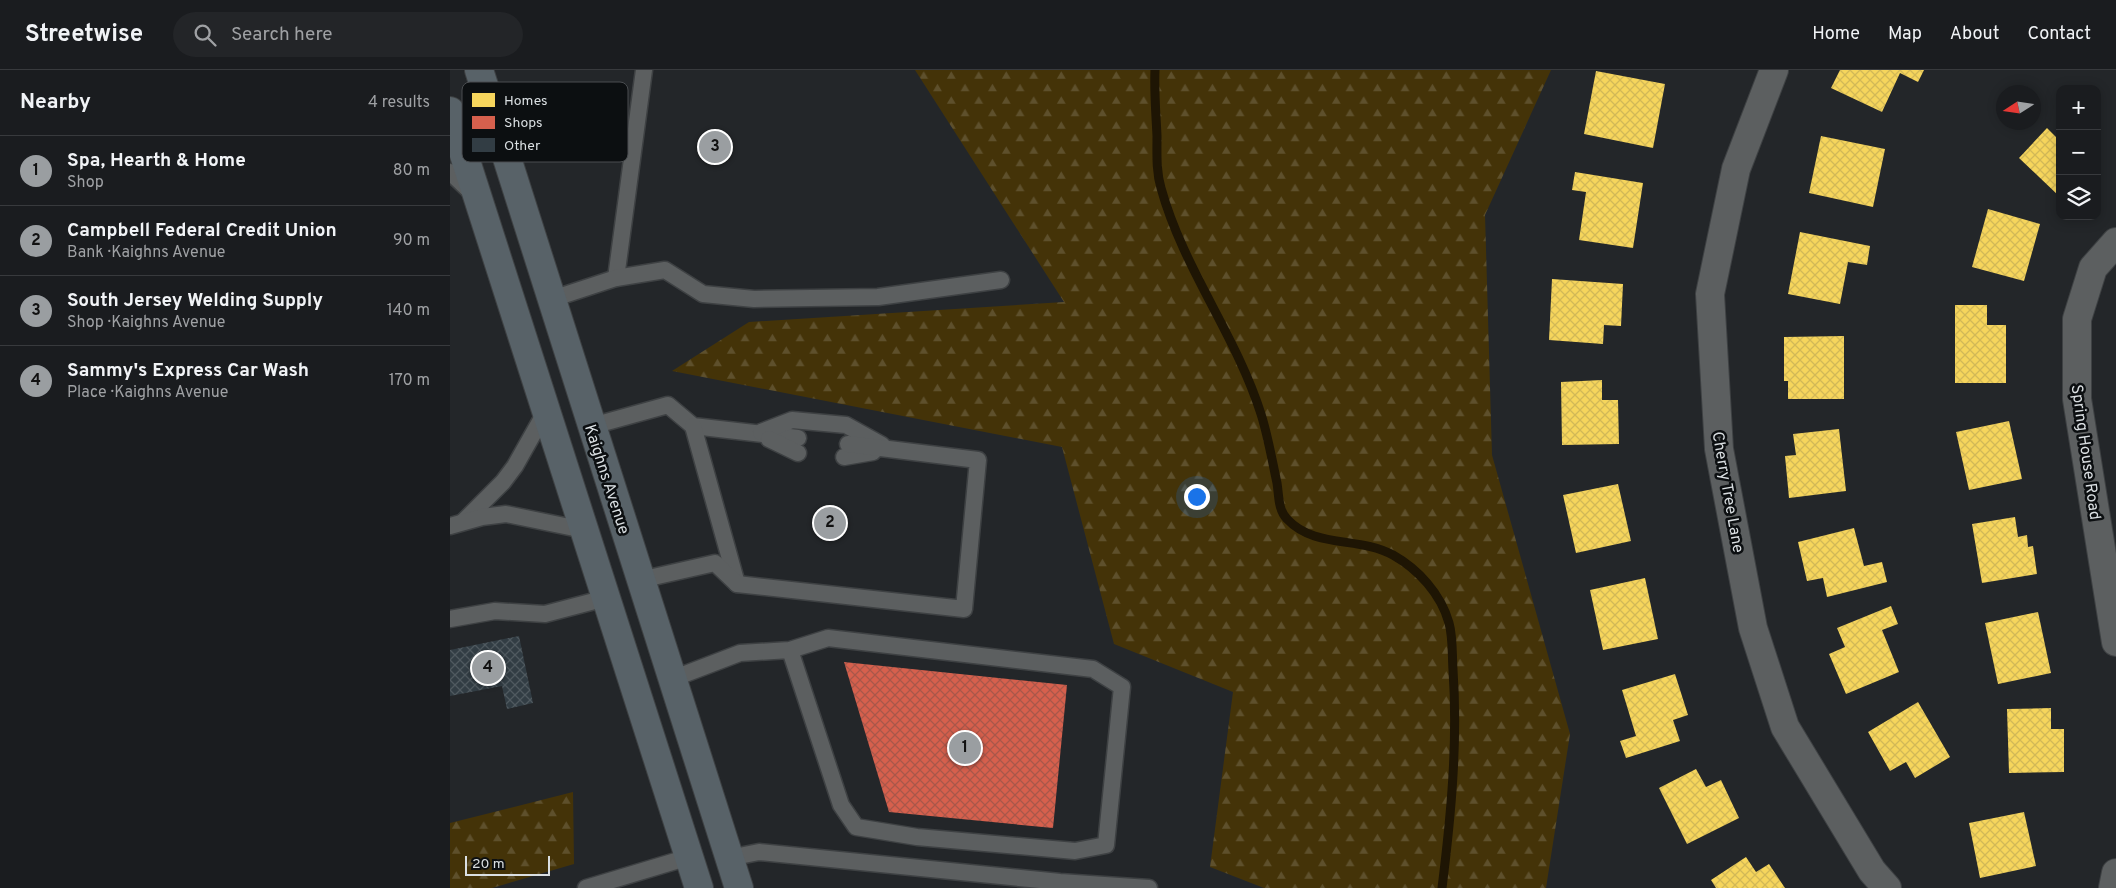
<!DOCTYPE html>
<meta charset="utf-8">
<style>
:root{--surface:#1a1c1f;--page:#232528;--text:#f1f3f6;--muted:#9fa1a4;--line:#383a3d;--accent:#9a9ea1}
body{margin:0;font-family:Overpass,sans-serif;background:var(--page);color:var(--text)}
.controls{position:absolute;right:15px;top:15px;display:grid;overflow:hidden;border-radius:10px;box-shadow:0 2px 12px #0003}
.controls button{width:45px;height:45px;display:grid;place-items:center;padding:0;border:0;border-bottom:1px solid var(--line);background:var(--surface);color:var(--text);font:25px sans-serif}
.compass{position:absolute;left:1546px;top:15px;width:45px;height:45px;border-radius:50%;background:var(--surface);box-shadow:0 2px 12px #0003;rotate:258deg}
.scale{position:absolute;left:15px;bottom:12px;width:85px;box-sizing:border-box;padding-left:5px;border:2px solid #dadfe2;border-top:0;font-size:14px;line-height:18px;white-space:nowrap;color:#dadfe2;-webkit-text-stroke:4px #0c0f11;paint-order:stroke}
.you{position:absolute;left:746px;top:426px;width:18px;height:18px;margin:-12px;border:4px solid #fff;border-radius:50%;background:#1a73e8;box-shadow:0 0 0 8px #1a73e833}
.badge{display:grid;place-items:center;width:32px;height:32px;border-radius:50%;background:var(--accent);color:#111;font-size:16px;font-weight:700}
.pin{position:absolute;translate:-50% -50%;border:2px solid #fff;box-shadow:0 1px 5px #0006}
.list{margin:0;padding:0;list-style:none}
h2{display:flex;justify-content:space-between;align-items:center;height:65px;margin:0;padding:0 20px;font-size:21px}
h2 small{font-size:16px;font-weight:400;color:var(--muted)}
.list li{display:grid;grid-template-columns:32px 1fr auto;gap:15px;align-items:center;box-sizing:border-box;height:70px;padding:0 20px;border-top:1px solid var(--line)}
.list b{display:block;font-size:19px;white-space:nowrap}
.list p{margin:0;font-size:16px;white-space:nowrap;color:var(--muted)}
.list em{font-size:16px;font-style:normal;color:var(--muted)}
.icon{flex:none;width:28px;height:28px;fill:none;stroke:currentColor;stroke-width:2;stroke-linecap:round;stroke-linejoin:round}
.map{position:relative;flex:none;width:1666px;height:818px;overflow:hidden}
header{display:flex;align-items:center;gap:30px;box-sizing:border-box;height:70px;padding:0 25px;background:var(--surface);border-bottom:1px solid var(--line)}
header strong{font-size:24px}
nav{display:flex;gap:28px;margin-inline-start:auto;font-size:18px}
.search{width:350px;height:45px;background:var(--page);display:flex;align-items:center;gap:12px;box-sizing:border-box;padding:0 18px;border-radius:28px;color:var(--muted);font-size:19px}
main{display:flex}
aside{flex:1;background:var(--surface)}
.map>svg:first-child{display:block}
</style>
<header>
<strong>Streetwise</strong>
<div class="search"><svg class="icon" aria-label="search" viewBox="0 0 24 24"><circle cx="10" cy="10" r="6"/><path d="M15 15l6 6"/></svg>Search here</div>
<nav><a>Home</a><a>Map</a><a>About</a><a>Contact</a></nav>
</header>
<main>
<aside>
<h2>Nearby<small>4 results</small></h2>
<ul class="list">
<li><span class="badge">1</span><div><b>Spa, Hearth &amp; Home</b><p>Shop</p></div><em>80 m</em></li>
<li><span class="badge">2</span><div><b>Campbell Federal Credit Union</b><p>Bank · Kaighns Avenue</p></div><em>90 m</em></li>
<li><span class="badge">3</span><div><b>South Jersey Welding Supply</b><p>Shop · Kaighns Avenue</p></div><em>140 m</em></li>
<li><span class="badge">4</span><div><b>Sammy's Express Car Wash</b><p>Place · Kaighns Avenue</p></div><em>170 m</em></li>
</ul>
</aside>
<div class="map">
<svg width="1666" height="818" viewBox="0 0 1666 818">
<defs>
<pattern id="forest-firs" width="22" height="20" patternUnits="userSpaceOnUse" patternTransform="scale(1.25)"><rect width="22" height="20" fill="#443308"/><path d="M5 1l3.5 6h-7zM16 11l3.5 6h-7z" fill="#5e502c"/></pattern>
<pattern id="homes-cross-hatch" width="8" height="8" patternUnits="userSpaceOnUse" patternTransform="scale(1.25)"><rect width="8" height="8" fill="#f6d55c"/><path d="M0 0l8 8M0 8l8-8" fill="none" stroke="#d2b857"/></pattern>
<pattern id="shops-cross-hatch" width="8" height="8" patternUnits="userSpaceOnUse" patternTransform="scale(1.25)"><rect width="8" height="8" fill="#d6604d"/><path d="M0 0l8 8M0 8l8-8" fill="none" stroke="#a9574a"/></pattern>
<pattern id="building-cross-hatch" width="8" height="8" patternUnits="userSpaceOnUse" patternTransform="scale(1.25)"><rect width="8" height="8" fill="#323d44"/><path d="M0 0l8 8M0 8l8-8" fill="none" stroke="#4f595f"/></pattern>
</defs>
<rect width="100%" height="100%" fill="#232629"/>
<g fill="url(#forest-firs)">
<polygon points="465,0 1101,0 1035,145 1042,385 1120,664 1096,818 814,818 760,797 783,622 664,574 612,377 222,301 299,252 614,232"/>
<polygon points="123,722 124,794 42,818 0,818 0,753"/>
</g>
<g fill="url(#homes-cross-hatch)">
<polygon points="1390,0 1474,0 1468,12 1450,3 1432,42 1381,18"/>
<polygon points="1146,1 1215,14 1203,78 1134,64"/>
<polygon points="1597,58 1610,71 1610,127 1569,88"/>
<polygon points="1371,66 1435,79 1423,137 1359,123"/>
<polygon points="1125,102 1193,113 1183,178 1129,170 1136,122 1122,120"/>
<polygon points="1538,139 1590,154 1574,211 1522,197"/>
<polygon points="1350,162 1420,176 1417,195 1398,192 1390,234 1338,224"/>
<polygon points="1102,209 1173,214 1171,256 1154,255 1153,274 1099,270"/>
<polygon points="1505,235 1537,235 1537,255 1556,255 1556,313 1505,313"/>
<polygon points="1394,266 1394,329 1338,329 1338,311 1334,311 1334,267"/>
<polygon points="1152,310 1152,330 1168,330 1169,374 1112,375 1111,312"/>
<polygon points="1559,351 1572,409 1519,420 1506,362"/>
<polygon points="1389,359 1396,421 1339,428 1335,386 1346,385 1343,364"/>
<polygon points="1168,414 1181,471 1126,483 1113,425"/>
<polygon points="1565,447 1568,467 1577,465 1578,477 1583,476 1587,504 1532,513 1522,454"/>
<polygon points="1404,458 1414,496 1432,492 1437,512 1377,527 1373,508 1357,511 1348,472"/>
<polygon points="1195,508 1208,569 1153,580 1140,520"/>
<polygon points="1441,536 1448,554 1432,560 1449,602 1396,624 1379,584 1395,577 1387,558"/>
<polygon points="1588,542 1601,603 1548,614 1535,553"/>
<polygon points="1225,604 1238,645 1223,650 1230,671 1176,688 1170,671 1186,666 1172,620"/>
<polygon points="1468,632 1500,687 1465,708 1456,692 1440,701 1418,662"/>
<polygon points="1601,638 1601,659 1614,659 1614,702 1559,703 1557,639"/>
<polygon points="1246,699 1256,717 1271,710 1289,748 1237,774 1209,718"/>
<polygon points="1574,742 1586,796 1530,808 1519,753"/>
<polygon points="1296,787 1306,802 1319,794 1335,818 1266,818 1261,810"/>
</g>
<polygon fill="url(#shops-cross-hatch)" points="394,592 617,615 603,758 439,742"/>
<g fill="none" stroke-linecap="round" stroke-linejoin="round">
<path stroke="#1e1504" stroke-width="9" d="M705,0C704,22 706,44 707,66C707,84 706,101 711,118C733,198 786,265 811,344C818,366 822,390 827,413C829,425 828,440 837,449C865,479 909,466 943,485C968,499 991,524 999,553C1003,567 1002,585 1003,600C1008,672 1001,746 992,818"/>
</g>
<polygon fill="url(#building-cross-hatch)" points="69,566 83,633 57,639 52,616 0,626 0,580"/>
<g fill="none" stroke-linecap="round" stroke-linejoin="round">
<g stroke="#3e4143" stroke-width="19">
<g id="lane">
<polyline points="0,102 24,125"/>
<polyline points="166,208 194,0"/>
<polyline points="102,229 166,208 215,200 253,224 304,229 428,227 551,210"/>
<polyline points="142,356 218,335 243,356 348,368"/>
<polyline points="243,356 287,514"/>
<polyline points="311,362 342,350 396,355 432,375"/>
<polyline points="319,369 348,383"/>
<polyline points="394,387 423,382"/>
<polyline points="14,451 53,412 65,396 96,341"/>
<polyline points="0,456 32,447 56,444 134,460"/>
<polyline points="190,510 265,493 287,514 514,539 528,390 398,374"/>
<polyline points="0,549 45,541 95,544 156,528"/>
<polyline points="222,609 290,583 340,580 378,568 643,599 672,617 656,775 625,781 467,767 406,757 391,735 340,580"/>
<polyline points="279,788 309,782 610,812 699,818"/>
<polyline points="136,818 239,787"/>
</g>
</g>
<g stroke="#3e4143" stroke-width="30">
<g id="street">
<polyline points="1324,0 1286,99 1260,224 1269,379 1303,558 1335,657 1422,801 1437,818"/>
<polyline points="1666,172 1643,198 1627,249 1627,329 1666,572"/>
<polyline points="1663,818 1666,803"/>
</g>
</g>
<g stroke="#3e4143" stroke-width="30">
<g id="highway">
<polyline points="29,0 289,818"/>
<polyline points="0,41 249,818"/>
</g>
</g>
<use href="#lane" stroke="#5c5f60" stroke-width="16"/>
<use href="#street" stroke="#5c5f60" stroke-width="28"/>
<use href="#highway" stroke="#586268" stroke-width="28"/>
</g>
<g text-anchor="middle" stroke-width="5" stroke-linejoin="round" paint-order="stroke">
<g font-size="16" fill="#dadfe2" stroke="#0c0f11">
<text transform="translate(1637 382) rotate(82)" y="6">Spring House Road</text>
<text transform="translate(158 409) rotate(72)" y="6">Kaighns Avenue</text>
<text transform="translate(1279 422) rotate(80)" y="6">Cherry Tree Lane</text>
</g>
</g>
<rect x="12" y="12" width="166" height="80" rx="8" fill="#0c0f11" stroke="#4a4d50" stroke-width="1"/>
<rect x="22" y="23" width="23" height="14" fill="#f6d55c"/>
<rect x="22" y="46" width="23" height="13" fill="#d6604d"/>
<rect x="22" y="68" width="23" height="14" fill="#323d44"/>
<g font-size="14" fill="#dadfe2">
<text x="54" y="35">Homes</text>
<text x="54" y="57">Shops</text>
<text x="54" y="80">Other</text>
</g>
</svg>
<div class="controls">
<button>+</button>
<button>−</button>
<button><svg class="icon" aria-label="layers" viewBox="0 0 24 24"><path d="M12 4l9 5-9 5-9-5zM3 14l9 5 9-5"/></svg></button>
</div>
<svg class="compass" viewBox="-18 -18 36 36"><path d="M0-13l5 13h-10z" fill="#e53935"/><path d="M0 13l5-13h-10z" fill="#9fa1a4"/></svg>
<div class="scale">20 m</div>
<div class="you"></div>
<div class="pin badge" style="left:515px;top:678px">1</div>
<div class="pin badge" style="left:380px;top:453px">2</div>
<div class="pin badge" style="left:265px;top:77px">3</div>
<div class="pin badge" style="left:38px;top:598px">4</div>
</div>
</main>
